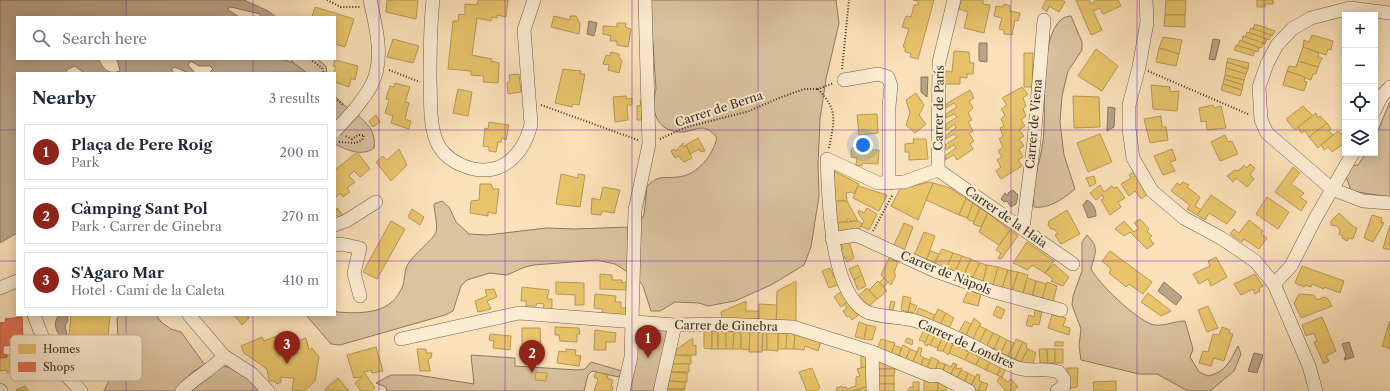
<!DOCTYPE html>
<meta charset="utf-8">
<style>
:root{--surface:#fff;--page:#f6f6f7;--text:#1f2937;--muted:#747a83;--line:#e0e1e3;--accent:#8f2418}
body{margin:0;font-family:"Libre Caslon Text",serif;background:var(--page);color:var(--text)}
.controls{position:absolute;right:12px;top:12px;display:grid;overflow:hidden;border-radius:0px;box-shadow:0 2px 10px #0003}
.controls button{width:36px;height:36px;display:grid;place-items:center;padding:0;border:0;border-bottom:1px solid var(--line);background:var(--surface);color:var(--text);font:20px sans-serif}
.you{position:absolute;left:863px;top:145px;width:14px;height:14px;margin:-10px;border:3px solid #fff;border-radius:50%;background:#1a73e8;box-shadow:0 0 0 6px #1a73e833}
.badge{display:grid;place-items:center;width:26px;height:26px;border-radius:50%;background:var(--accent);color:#fff;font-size:13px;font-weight:700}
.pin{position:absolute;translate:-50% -33px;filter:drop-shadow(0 1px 2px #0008)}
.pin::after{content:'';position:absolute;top:21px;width:14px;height:12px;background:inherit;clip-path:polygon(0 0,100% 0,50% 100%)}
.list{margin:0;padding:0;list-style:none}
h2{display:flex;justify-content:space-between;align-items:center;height:52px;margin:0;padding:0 16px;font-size:17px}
h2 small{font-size:13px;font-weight:400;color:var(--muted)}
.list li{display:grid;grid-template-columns:26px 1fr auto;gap:12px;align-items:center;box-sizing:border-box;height:56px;margin:0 8px 8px;padding:0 8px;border:1px solid var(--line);border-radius:0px}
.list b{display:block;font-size:15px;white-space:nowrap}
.list p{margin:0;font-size:13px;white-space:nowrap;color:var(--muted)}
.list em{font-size:13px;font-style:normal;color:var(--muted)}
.icon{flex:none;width:22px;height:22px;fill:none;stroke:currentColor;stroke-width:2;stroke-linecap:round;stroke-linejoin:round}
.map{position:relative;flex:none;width:1390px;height:391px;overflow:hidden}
.search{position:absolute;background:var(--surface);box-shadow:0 2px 10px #0003;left:16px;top:16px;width:320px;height:44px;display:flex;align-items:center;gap:10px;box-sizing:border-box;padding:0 14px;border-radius:0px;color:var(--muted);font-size:15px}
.panel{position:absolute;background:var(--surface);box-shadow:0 2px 10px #0003;left:16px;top:72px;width:320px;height:244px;border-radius:0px}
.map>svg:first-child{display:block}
</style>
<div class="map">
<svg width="1390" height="391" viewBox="0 0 1390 391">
<rect width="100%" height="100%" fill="#fbe1b9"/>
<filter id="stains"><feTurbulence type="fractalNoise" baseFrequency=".005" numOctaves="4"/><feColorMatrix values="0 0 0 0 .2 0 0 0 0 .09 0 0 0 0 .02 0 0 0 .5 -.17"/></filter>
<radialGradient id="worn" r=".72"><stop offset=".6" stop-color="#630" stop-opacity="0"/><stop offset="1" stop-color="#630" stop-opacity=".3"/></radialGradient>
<g fill="#dbc3a0" stroke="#8c7964">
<path d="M650,0H836L839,23L826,79L820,119L818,165L819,196L811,247L804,265L771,285L735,301L708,306L699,303L675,302L660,311H651L643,286L637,278L615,264L597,260L534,265L525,267L507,275L490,273L467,280L461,286L453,311L445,315L340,345L331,344L306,315H335V309L337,312C363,314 393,314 403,285C405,279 404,270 408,264C414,254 433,240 436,232C438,224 434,212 434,204L442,201L449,207L456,222L469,234L487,235L547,228L575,229L630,227L639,223L644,215L647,186C661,174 661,179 678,177C698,175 712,156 717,138C713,133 710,129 702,128C696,128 690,131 684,132C656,133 650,111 656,89Z"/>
<path d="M1071,16L1082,42V50L1068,71L1062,96L1060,122L1064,155L1075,189C1063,199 1049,209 1034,207C1031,183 1040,165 1043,141C1047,113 1038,37 1062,19C1064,17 1069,16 1071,16Z"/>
<polygon points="292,59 317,59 326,66 327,73 301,73 306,72 292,62"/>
<path d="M335,96C350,114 378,121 374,148C362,157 347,150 335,144Z"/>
<polygon points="1390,101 1390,197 1351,191 1346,176 1350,166 1358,165 1366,153 1375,153 1375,138"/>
<path d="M1087,235C1100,248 1095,253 1091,269C1098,283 1136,319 1151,324C1162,328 1173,321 1185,321L1193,349L1190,357L1199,372L1208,376C1226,372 1230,361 1238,346L1241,354L1234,371L1210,391H1188L1157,374H1139L1081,360L1079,346L1081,329L1072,305L1073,296L1082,271V242Z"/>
<polygon points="120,315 156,315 161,322 171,329 181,332 205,365 192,372 176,391 104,391 109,381 124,370 126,355 116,348 118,337 117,318"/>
<polygon points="633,323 675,325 660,391 623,391"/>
<polygon points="471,355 515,358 515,366 577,370 585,369 591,362 622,371 619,377 592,371 588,375 584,391 387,391 386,387 376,383 391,375 417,375 474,384"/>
<path d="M223,366C240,369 250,380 261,391H191Z"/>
</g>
<g fill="#baa487" stroke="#887561">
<path d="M0,0H244L268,11L276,17H260V14L231,7L227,9L239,17H17V59H99C102,69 109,75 120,71L117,59H279L292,62L306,72L209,73L213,69L210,66H199L191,61L188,65L195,73H188L175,67L171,69L174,73H84L75,66L68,69L65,73H17V233L0,243Z"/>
<polygon points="589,21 597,23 594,36 587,34"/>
<polygon points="1213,39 1220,40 1215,60 1209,59"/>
<polygon points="979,43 987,43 987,62 979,61"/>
<polygon points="921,77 928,77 927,97 921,92"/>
<polygon points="1108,107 1115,108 1114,127 1107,131"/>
<polygon points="1013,190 1018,195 1016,204 1011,207 1007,201 1004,202 1001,199 1005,193 1008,196 1008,193"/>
<path d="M1087,200C1093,203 1096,209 1096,216L1088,218L1083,205Z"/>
<polygon points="1164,282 1182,297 1176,305 1158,291"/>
<path d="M59,315H67L68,320L65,326L67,335L65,337H61C55,330 53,322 59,315Z"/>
<polygon points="1349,342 1354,357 1344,360 1346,355 1342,344"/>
<polygon points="1254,353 1263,355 1257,373 1248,371"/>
</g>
<g fill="#e9c46a" stroke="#b59756">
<polygon points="387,0 418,0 416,19 386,12"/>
<polygon points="478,0 508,0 506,17 497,15 497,18 492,17 491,21 477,18 472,55 492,59 491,61 499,63 498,83 483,82 484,76 471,75 471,71 448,69 453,21 458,21 459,14 465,15 465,4 477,5"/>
<polygon points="913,0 934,0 918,59 910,57 911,53 905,52 905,47 903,47 909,29 902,27 906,16 911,17 914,5 918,5 918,1"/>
<polygon points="961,0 983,0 983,4 990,5 984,33 964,28 968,12 959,9"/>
<polygon points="1046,0 1061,0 1065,2 1059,12 1049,6 1047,12 1042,8"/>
<polygon points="1076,0 1089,0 1091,4 1096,0 1118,0 1121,6 1103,14 1100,8 1093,11 1102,30 1091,35"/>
<polygon points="1166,0 1186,0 1185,15 1165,15"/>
<polygon points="1257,0 1273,0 1273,4 1265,4 1265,7 1257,7"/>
<polygon points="1004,4 1010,6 1010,11 1020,13 1018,21 1015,20 1012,35 1004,34 1004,30 999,29 1002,18 994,16 996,6 1002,7"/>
<polygon points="315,7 354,19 345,47 335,44 335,17 312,17"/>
<polygon points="1165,15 1185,15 1185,27 1164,26"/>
<polygon points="554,16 570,20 570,16 576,16 580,24 579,34 551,27"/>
<polygon points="617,23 626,23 625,27 631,29 628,47 617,45 617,41 610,41 611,36 603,34 603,26 617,27"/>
<polygon points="1255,24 1275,31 1272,36 1253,29"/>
<polygon points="1251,28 1271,35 1269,40 1249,33"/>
<polygon points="1247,32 1267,39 1265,44 1245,37"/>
<polygon points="1312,35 1333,41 1331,50 1328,49 1326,55 1303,47 1304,40 1309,42"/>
<polygon points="1243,36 1263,43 1261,48 1242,41"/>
<polygon points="1163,37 1182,40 1179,54 1159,48"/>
<polygon points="393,39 419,46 413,63 387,57"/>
<polygon points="1240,40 1259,48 1258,52 1237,46"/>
<polygon points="1236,45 1255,51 1253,56 1234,50"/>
<polygon points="1303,47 1319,53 1318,57 1322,58 1318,67 1298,61"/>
<polygon points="1159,48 1179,54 1176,66 1156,62"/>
<polygon points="1096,49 1118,66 1102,91 1078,76"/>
<polygon points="954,51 969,52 970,63 974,63 973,74 967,74 967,78 960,77 960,84 945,84 946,71 952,72"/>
<polygon points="611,52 619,54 619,57 622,61 619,73 608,70 609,65 603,64 606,55 610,56"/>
<polygon points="1024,53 1033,53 1032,87 1024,87"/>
<polygon points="1228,58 1249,63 1248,69 1227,62"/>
<polygon points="335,60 358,66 355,80 351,78 349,87 335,82 336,74 333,73 336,67 333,66"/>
<polygon points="1298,61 1318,67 1316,74 1313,74 1311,80 1287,71 1289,66 1296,67"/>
<polygon points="1227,62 1248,69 1246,74 1226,68"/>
<polygon points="1226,68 1246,74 1244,80 1225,75"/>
<polygon points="563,69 581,71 580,74 585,74 579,105 573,104 572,107 555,103"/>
<polygon points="1287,71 1305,77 1304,81 1307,82 1304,91 1283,85"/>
<polygon points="519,74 521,92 508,94 507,83 510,81 509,75"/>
<polygon points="1225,75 1244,80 1243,85 1224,79"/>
<polygon points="1224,79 1243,85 1242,90 1223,84"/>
<polygon points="395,83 410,87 405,102 409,103 405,119 411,121 409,129 391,123 393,116 385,113 389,100 386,99 390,86 394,87"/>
<polygon points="1223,84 1242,90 1240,96 1221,90"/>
<polygon points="1151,85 1170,87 1170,92 1179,91 1177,111 1153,109"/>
<polygon points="1022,87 1028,94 1023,98 1026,106 1023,109 1026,116 1021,120 1025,126 1019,130 1024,136 1019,139 1024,146 1019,149 1023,157 1018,160 1022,166 1001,179 996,171 1001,167 997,160 1002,157 998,151 1003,147 999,139 1003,136 1000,128 1004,126 1001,119 1005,115 1001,109 1007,105 1002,98"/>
<polygon points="458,89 472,92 468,116 453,113"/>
<polygon points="970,90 974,98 969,101 973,108 968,113 972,120 968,122 973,131 969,133 974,141 970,144 973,149 957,160 954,155 945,160 946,155 956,148 954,145 946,150 945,145 957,137 954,134 946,139 946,135 956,128 955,124 946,130 946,124 957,117 954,114 946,118 946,114 957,107 954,103 946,108 946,104"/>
<polygon points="916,93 924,105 919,115 926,124 915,133 906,125 910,113 906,100"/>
<polygon points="626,96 627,99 632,98 632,105 627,105 628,120 615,122 613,97"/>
<polygon points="1073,96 1099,97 1100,127 1074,128"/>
<polygon points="640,100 644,100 644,120 637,120 637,106 641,105"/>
<polygon points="1213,105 1214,108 1221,106 1226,128 1207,130 1206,121 1201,122 1199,108"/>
<polygon points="1303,106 1313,116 1295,130 1286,119"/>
<polygon points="1316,113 1318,118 1320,116 1327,123 1309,137 1305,131 1301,133 1298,127"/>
<polygon points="877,114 878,133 859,135 857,115"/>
<polygon points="376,115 380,122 373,127 369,121"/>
<polygon points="1161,116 1162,127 1166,127 1168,140 1150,143 1144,119"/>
<polygon points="489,122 509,125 506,140 502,138 501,142 498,142 496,152 489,151 489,147 483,146 485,128 488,129"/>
<polygon points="1327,123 1331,129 1329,131 1333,135 1318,148 1309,137"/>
<polygon points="1338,131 1341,134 1345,132 1345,143 1332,152 1328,147 1324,150 1321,145"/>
<polygon points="1100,134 1112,162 1088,172 1077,143"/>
<polygon points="1225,135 1228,142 1232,141 1238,154 1220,161 1211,142"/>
<polygon points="698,138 705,151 701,152 699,149 690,154 686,145"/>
<polygon points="913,139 926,139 928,159 909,160 909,152 905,152 905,144 914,143"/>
<polygon points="683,143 683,147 686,145 692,158 684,162 678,156 675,158 671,151 674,149 676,151"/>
<polygon points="864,145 872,146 871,150 879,150 878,164 862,163 862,166 856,165 857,158 851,157 852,148 864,149"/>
<polygon points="399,149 407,165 391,181 376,162 383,156 387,160"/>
<polygon points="1172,149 1176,160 1170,162 1175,171 1163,175 1154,156"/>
<polygon points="357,152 370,169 360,177 354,171 349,176 355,182 347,188 350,192 343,197 340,193 335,198 335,170"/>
<polygon points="1250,164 1255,168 1250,175 1254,179 1247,187 1236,178 1233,182 1227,176 1235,170 1238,171 1244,165 1247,168"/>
<polygon points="1293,167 1300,173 1291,184 1304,193 1300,197 1307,202 1301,211 1275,192"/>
<polygon points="834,171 859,184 854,194 851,192 846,193 847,201 834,201"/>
<polygon points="1134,172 1148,194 1141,199 1135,191 1129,196 1121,184 1131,178 1129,175"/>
<polygon points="561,174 578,178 578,174 585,175 580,207 556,204"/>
<polygon points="1094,176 1096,183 1090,187 1086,178"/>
<polygon points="929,182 933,183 918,220 891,206 900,189"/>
<polygon points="1183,182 1189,185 1187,187 1200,197 1195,206 1201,210 1197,215 1187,209 1190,205 1171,191 1177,183 1180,185"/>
<polygon points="933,183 950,188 966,199 959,215 926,200"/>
<polygon points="480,184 491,184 493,189 499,189 496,214 488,212 488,216 470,213 471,201 479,200"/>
<polygon points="1100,185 1104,192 1112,186 1114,188 1117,187 1125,198 1118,202 1121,207 1110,215 1101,200 1104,198 1102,195 1096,200 1090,193"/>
<polygon points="858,186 887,195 879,211 853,198"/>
<polygon points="603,187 620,190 614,213 602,211 601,215 591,214 592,198 600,200"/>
<polygon points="1211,195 1236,212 1227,224 1209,213 1205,220 1197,215"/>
<polygon points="1267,197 1289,212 1278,229 1256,214"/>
<polygon points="966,199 973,203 968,218 959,215"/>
<polygon points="834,201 847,201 858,221 850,221 850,219 847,219 847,222 835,223"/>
<polygon points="973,203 980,208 974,222 967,219"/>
<polygon points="337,208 343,215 339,218 335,214"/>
<polygon points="867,208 877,214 869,230 861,226 864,221 858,213 859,210 864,213"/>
<polygon points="980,208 988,213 981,227 973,224"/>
<polygon points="412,209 424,217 420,225 408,217"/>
<polygon points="1067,210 1080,234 1061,244 1055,235 1058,234 1054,229 1051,229 1048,225 1049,221"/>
<polygon points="988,213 1010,230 999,245 979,232"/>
<polygon points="1339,213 1354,227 1357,228 1353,239 1348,238 1347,241 1342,238 1343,236 1339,234 1340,230 1337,226 1331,225 1331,221"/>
<polygon points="1372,215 1382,218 1381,222 1384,223 1373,242 1364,238"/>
<polygon points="1140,219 1149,229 1147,231 1152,236 1149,238 1154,244 1147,249 1130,232 1124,236 1115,229 1124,221 1134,232 1139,228 1134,223"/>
<polygon points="1249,220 1263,231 1261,234 1267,238 1259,249 1244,239 1242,242 1230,234 1234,229 1239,233"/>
<polygon points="391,221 405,229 377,279 363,272"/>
<polygon points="858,221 862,224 859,230 838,233 835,223"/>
<polygon points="904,223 913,227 904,251 893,247"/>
<polygon points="1390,225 1390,250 1383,248"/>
<polygon points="1010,230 1018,236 1001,259 998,258 1001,253 996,250"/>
<polygon points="924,232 935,236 926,261 914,256"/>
<polygon points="849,241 854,258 847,262 845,257 842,258 840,250 843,249 841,244"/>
<polygon points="1027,242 1054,261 1045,273 1032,265 1028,270 1013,263"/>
<polygon points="942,249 953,253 946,269 934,264"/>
<polygon points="930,251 939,254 934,264 926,261"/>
<polygon points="1110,251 1152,282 1143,294 1129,284 1126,287 1109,273 1111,269 1102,261"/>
<polygon points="953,253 962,256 955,272 946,269"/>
<polygon points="962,256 971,259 964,275 955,272"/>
<polygon points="1216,257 1227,277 1211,286 1208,279 1199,284 1193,274 1210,266 1208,261"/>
<polygon points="889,258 898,262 894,273 896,275 891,285 881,275"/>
<polygon points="971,259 980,263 972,278 964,275"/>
<polygon points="980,263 987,265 983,282 972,278"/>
<polygon points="1054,264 1069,277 1063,286 1051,281 1053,279 1045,273"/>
<polygon points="858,265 862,275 854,280 849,269"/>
<polygon points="987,265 998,267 993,285 983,282"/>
<polygon points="1302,266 1344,281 1340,293 1324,287 1324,289 1312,284 1311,287 1305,285 1304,287 1295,283"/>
<polygon points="998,267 1008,270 1002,288 993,285"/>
<polygon points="830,268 834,277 837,276 840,284 829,288 822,271"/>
<polygon points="1008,270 1018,272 1012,291 1002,288"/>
<polygon points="1018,272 1028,275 1023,294 1012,291"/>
<polygon points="600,274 612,275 612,280 622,280 621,283 626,282 626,290 600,289"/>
<polygon points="1255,274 1263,286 1259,288 1260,291 1255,294 1253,289 1241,295 1234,284"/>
<polygon points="862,275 866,286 858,290 854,280"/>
<polygon points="884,278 888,282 884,287 879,283"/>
<polygon points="1027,278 1036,281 1032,297 1023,294"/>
<polygon points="796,281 796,322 776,321 777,291"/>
<polygon points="878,281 887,291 877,299 869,290"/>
<polygon points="1036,281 1047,284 1042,299 1032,297"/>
<polygon points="556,282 584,283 584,305 575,305 575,295 556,294"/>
<polygon points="1047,282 1057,286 1053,302 1042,299"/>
<polygon points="522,287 549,290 547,299 552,299 552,311 543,311 544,304 537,303 536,306 526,306 526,301 521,301"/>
<polygon points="867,288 877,299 869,306 858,296"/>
<polygon points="494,289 497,297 487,301 491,309 478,312 475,301 487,296 485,290"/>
<polygon points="843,290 850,300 841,307 834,297"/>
<polygon points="968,290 981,294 978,306 963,302"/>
<polygon points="1148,293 1171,311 1161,316 1141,302"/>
<polygon points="595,294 616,296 615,302 621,302 621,308 628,308 628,316 602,314 603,309 594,308"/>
<polygon points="1299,294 1314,295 1317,300 1324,297 1328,299 1332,306 1301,318 1294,303"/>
<polygon points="903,296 911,298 908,312 901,310"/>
<polygon points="850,300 862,312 852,320 849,316 847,317 843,311 847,308 844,304"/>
<polygon points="746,301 746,311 759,311 759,320 722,319 721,312"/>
<polygon points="891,301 895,302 893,310 889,310"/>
<polygon points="910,303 917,306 914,313 908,312"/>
<polygon points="759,304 777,305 776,321 759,320"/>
<polygon points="997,306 1005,310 1001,319 993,315"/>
<polygon points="1208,306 1218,328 1207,332 1198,310"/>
<polygon points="919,308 935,315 932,322 916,314"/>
<polygon points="938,309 946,313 940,325 932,322"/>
<polygon points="1035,310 1042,312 1039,325 1033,324 1032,327 1026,325 1029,315 1034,317"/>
<polygon points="946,313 954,318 948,330 940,325"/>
<polygon points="71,315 110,315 107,347 116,348 116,355 110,355 108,373 95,372 88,375 82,373 68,366 59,353 69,336"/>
<polygon points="234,315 247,315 249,318 242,325"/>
<polygon points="1052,315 1066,318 1063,326 1070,328 1069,335 1048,328"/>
<polygon points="1322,317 1336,351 1326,356 1329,361 1324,364 1314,342 1317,341 1314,333 1306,336 1302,325"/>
<polygon points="974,318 981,324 973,339 966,335"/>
<polygon points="965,321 971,324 966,335 959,332"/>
<polygon points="1390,321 1390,349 1382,346"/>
<polygon points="859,322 867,325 864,339 855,337"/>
<polygon points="867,325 876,327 872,340 864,339"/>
<polygon points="979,326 986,329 980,342 973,339"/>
<polygon points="555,327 579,328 580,334 577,334 577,342 560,341 559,335 555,335"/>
<polygon points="1222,327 1230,330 1229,333 1233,334 1224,361 1214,358 1211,366 1199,363 1203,351 1208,352 1213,334 1219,335"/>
<polygon points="522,328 540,328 541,348 522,348"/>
<polygon points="986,329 993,333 987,346 980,342"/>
<polygon points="595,330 616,333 615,342 606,342 606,350 594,350"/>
<polygon points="924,330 930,332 925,342 919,340"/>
<polygon points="704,331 712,331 712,349 704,348"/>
<rect x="712" y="331" width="6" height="18"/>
<rect x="718" y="331" width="8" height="18"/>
<polygon points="726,331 734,332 733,349 726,349"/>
<polygon points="734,332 741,332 741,349 733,349"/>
<polygon points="741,332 750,332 749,350 741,349"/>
<polygon points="750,332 763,332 762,352 749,352"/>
<polygon points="763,332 767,333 767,350 762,350"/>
<polygon points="778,332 787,333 786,349 778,349"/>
<polygon points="778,332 778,351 767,350 767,333"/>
<polygon points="930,332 935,335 930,345 928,344 927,346 924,344"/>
<polygon points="284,333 288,347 294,348 295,342 306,338 309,350 312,348 319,357 315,381 304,391 292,390 294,378 281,377 281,382 277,384 274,381 269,381 267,369 244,353 241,346 262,337 264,341"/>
<polygon points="787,333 795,333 794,349 786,349"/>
<polygon points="795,333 821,341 818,351 805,346 804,350 794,349"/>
<polygon points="993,333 1000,336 994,349 987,346"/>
<polygon points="490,334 511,336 510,350 493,348 494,341 489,340"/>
<polygon points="935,335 942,339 937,348 930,345"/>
<polygon points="1000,336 1007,340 1001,353 994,349"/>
<polygon points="693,338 693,346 696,345 696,355 673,355 674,351"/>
<polygon points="907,338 913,340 912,345 905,342"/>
<polygon points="881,339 895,343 891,355 877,349"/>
<polygon points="942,339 948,341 943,351 940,351 937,350"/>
<polygon points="1016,339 1023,342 1015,359 1008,356"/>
<polygon points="1007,340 1014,343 1008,356 1001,353"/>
<polygon points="948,341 953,344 948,355 943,351"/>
<polygon points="1023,342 1027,344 1026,348 1028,349 1021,362 1015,359"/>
<rect x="1055" y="342" width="8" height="4"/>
<polygon points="953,344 969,352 965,360 949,353"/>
<polygon points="894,345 901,348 898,358 891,355"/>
<polygon points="903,345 910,349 905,361 898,358"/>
<polygon points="376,347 383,371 372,373 371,370 364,372 375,388 372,391 361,391 355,383 362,377 354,378 347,355"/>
<polygon points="919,347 922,349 920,355 924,358 920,367 912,364"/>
<polygon points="417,349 426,349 426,353 432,353 431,358 428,359 430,371 420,371"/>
<polygon points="566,349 576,350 575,355 581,356 579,366 557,363 559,351 566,352"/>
<polygon points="910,349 917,352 912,364 905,361"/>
<polygon points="1028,349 1036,353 1032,366 1021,362"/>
<polygon points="1039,349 1047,349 1048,363 1040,363"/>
<polygon points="1047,349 1055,349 1055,363 1048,363"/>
<rect x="1055" y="349" width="8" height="14"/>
<polygon points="31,352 31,363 14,364 14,372 7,373 7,370 0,371 0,358 7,357 7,355"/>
<polygon points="969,352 980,357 976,365 965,360"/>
<polygon points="861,354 868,356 868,366 861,368"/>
<polygon points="673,355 691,356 691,364 672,364"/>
<polygon points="931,357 939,361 934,373 926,370"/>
<polygon points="980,357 990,362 986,370 976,365"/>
<polygon points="924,358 930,360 926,370 920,367"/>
<polygon points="878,360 895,364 895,369 878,369"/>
<polygon points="938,362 945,364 942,375 935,372"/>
<polygon points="990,362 1001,367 997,375 986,370"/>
<polygon points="953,363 956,364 949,378 942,375 945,364 951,367"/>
<polygon points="672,364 689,364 689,372 670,372"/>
<polygon points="956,364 957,365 956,369 962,368 956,381 949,378"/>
<polygon points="868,366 869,386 853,391 837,391 836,388 842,386 842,388 846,387 847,389 856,386 856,377 860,376 857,369"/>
<polygon points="1001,367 1006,369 1002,377 997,375"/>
<polygon points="812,368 820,388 816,391 807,391 799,372"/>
<polygon points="1067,368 1078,368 1077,387 1069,388"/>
<polygon points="878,369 895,369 894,376 878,376"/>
<polygon points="961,370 968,373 964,384 956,381"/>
<polygon points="536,372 547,373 546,381 535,380"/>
<polygon points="596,372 608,375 607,378 613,380 611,386 613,387 612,391 594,391 598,379 594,377"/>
<polygon points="670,372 687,373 687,382 668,381"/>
<polygon points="968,373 975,377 970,388 964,384"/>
<polygon points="977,374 980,375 979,380 982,382 978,391 970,388"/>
<rect x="878" y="376" width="16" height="8"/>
<polygon points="1000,376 1008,382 1011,379 1018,387 1013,391 1006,391 997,381"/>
<polygon points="338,378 349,391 327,391 325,389"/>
<polygon points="924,380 938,381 938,391 924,391"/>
<polygon points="668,381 685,382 685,389 666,389"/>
<polygon points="938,381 947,382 946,391 938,391"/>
<polygon points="1116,381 1116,391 1094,391 1093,382"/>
<polygon points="913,382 919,382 919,391 908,391 910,387 913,388"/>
<polygon points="982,382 988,384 985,391 978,391"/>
<rect x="878" y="384" width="16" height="7"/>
<polygon points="25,386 28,390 27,391 16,390"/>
<polygon points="869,386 869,391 853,391"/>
<rect x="666" y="389" width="18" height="2"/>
</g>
<polygon fill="#e76f51" stroke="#b45c44" points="22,317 23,340 16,345 3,346 3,354 7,355 7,357 0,358 0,323 6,322 5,319"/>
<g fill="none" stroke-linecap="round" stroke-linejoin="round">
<g stroke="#6c5c4c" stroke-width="14">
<g id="minor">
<path d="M433,0C430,27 430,53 430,79C431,99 429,121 436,140C444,162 475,175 497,168C516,161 527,142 531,124L524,30L534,0"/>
<polyline points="1146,0 1147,22 1139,67 1129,105 1129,129 1133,158 1152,191 1184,218 1221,238 1255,261 1274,284 1309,366 1316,391"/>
<polyline points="1390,13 1350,8 1311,18 1292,29 1277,45 1267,64 1259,87 1261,120 1267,133 1332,189 1363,201 1390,203"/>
<polyline points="844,80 878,74 888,77 891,86 889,106 889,183"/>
<path d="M355,109C360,102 367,94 371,86C385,60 376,27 370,0"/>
<polyline points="1375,110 1381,97 1390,87"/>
<path d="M938,170L904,182L878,183L827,159C829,198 829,289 865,311C877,318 904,316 919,322C936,329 954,336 971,345C986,352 1000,361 1015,367C1030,373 1044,367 1059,372L1064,379V386L1057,391"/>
<polyline points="938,170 939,62 954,0"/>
<polyline points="938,170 1073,264"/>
<polyline points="335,225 346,221 376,202"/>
<polyline points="1023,228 1034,141 1044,20"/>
<polyline points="832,239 856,235 938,272 991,291 1061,310"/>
<polyline points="335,245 341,244 360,248 354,273 360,296"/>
<polyline points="1274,284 1291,266 1315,219 1353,153"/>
<polyline points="0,288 17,281"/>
<polyline points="34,315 45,344 54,363 81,391"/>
<polyline points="189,315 224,356 252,374 268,391"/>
<polyline points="401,339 519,313 675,325 719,324 793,327 872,352 931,376 938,375 969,391"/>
<polyline points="872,352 873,391"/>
<polyline points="0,390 1,391"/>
<path d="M182,391C195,377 212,370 224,356"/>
<polyline points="623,391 631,357 635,210 649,144 645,0"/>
<polyline points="660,391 675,325"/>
</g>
</g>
<g stroke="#3c2f27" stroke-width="2" stroke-dasharray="1 2" stroke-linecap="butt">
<polyline points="327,0 341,7 360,7"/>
<polyline points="310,59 322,68 324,73"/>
<polyline points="842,69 849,0"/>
<polyline points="389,70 420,82"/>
<polyline points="1148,71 1250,115"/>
<polyline points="335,98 343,105"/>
<polyline points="541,105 638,140"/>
<polyline points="660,139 684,128 749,111 779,98 804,89 818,89"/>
<polyline points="339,142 355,143 362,140 364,135 358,135 352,139 345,136"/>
<path d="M829,148C834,121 839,111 818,89L834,83"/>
<polyline points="873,231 893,194"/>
</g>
<use href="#minor" stroke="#fcecd2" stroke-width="13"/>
<g stroke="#6c5c4c" stroke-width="14" stroke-linecap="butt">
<polyline id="minor-bridge" points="335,131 355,109"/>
</g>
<use href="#minor-bridge" stroke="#fcecd2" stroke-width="13"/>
</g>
<path fill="none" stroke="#7b2cbf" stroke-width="1" stroke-opacity="0.55" d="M126,0V17M253,0V17M379,0V391M505,0V391M632,0V391M758,0V391M885,0V391M1011,0V391M1137,0V391M1264,0V391M126,59V73M253,59V73M0,130H17M335,130H1345M1375,130H1390M0,261H17M335,261H1390M126,315V391M253,315V391"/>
<g text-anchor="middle" stroke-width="4" stroke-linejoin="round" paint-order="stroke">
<g font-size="12" fill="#3c2f27" stroke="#fcecd2">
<text transform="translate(939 108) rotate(-89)" y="4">Carrer de París</text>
<text transform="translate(719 109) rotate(-18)" y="4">Carrer de Berna</text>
<text transform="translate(1034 124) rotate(-85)" y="4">Carrer de Viena</text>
<text transform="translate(1006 217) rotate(35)" y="4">Carrer de la Haia</text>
<text transform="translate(946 273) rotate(22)" y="4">Carrer de Nàpols</text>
<text transform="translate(726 326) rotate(1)" y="4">Carrer de Ginebra</text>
<text transform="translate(966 344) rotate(24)" y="4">Carrer de Londres</text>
</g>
</g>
<rect x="10" y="335" width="132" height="46" rx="6" fill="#fcecd2" stroke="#c2b39f" stroke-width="1"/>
<rect x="18" y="344" width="18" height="10" fill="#e9c46a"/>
<rect x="18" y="362" width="18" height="10" fill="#e76f51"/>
<g font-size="11" fill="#3c2f27">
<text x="43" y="353">Homes</text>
<text x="43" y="371">Shops</text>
</g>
<rect width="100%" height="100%" filter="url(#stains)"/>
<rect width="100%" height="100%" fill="url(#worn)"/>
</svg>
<div class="controls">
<button>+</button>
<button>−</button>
<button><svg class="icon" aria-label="locate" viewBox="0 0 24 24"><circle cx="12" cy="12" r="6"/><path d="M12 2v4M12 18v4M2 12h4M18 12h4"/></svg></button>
<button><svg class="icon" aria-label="layers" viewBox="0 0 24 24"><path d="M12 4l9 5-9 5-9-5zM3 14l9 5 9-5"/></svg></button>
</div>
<div class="you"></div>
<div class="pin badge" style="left:648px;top:358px">1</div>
<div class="pin badge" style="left:532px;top:373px">2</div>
<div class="pin badge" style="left:287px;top:364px">3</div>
<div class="search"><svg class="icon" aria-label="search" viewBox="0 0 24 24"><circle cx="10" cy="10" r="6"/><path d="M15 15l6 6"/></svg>Search here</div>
<section class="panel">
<h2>Nearby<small>3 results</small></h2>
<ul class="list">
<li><span class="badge">1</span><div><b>Plaça de Pere Roig</b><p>Park</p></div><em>200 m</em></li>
<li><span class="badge">2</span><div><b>Càmping Sant Pol</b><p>Park · Carrer de Ginebra</p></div><em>270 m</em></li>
<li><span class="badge">3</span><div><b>S'Agaro Mar</b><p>Hotel · Camí de la Caleta</p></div><em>410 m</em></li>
</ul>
</section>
</div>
